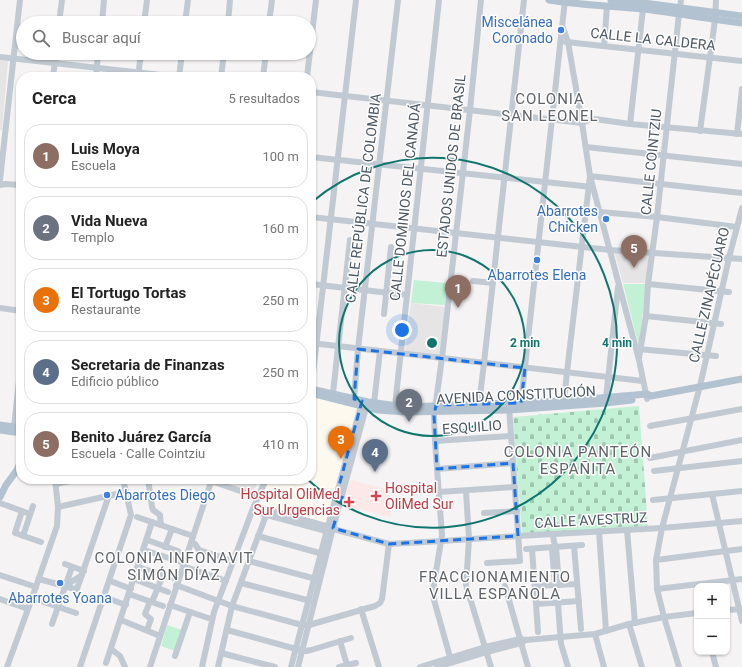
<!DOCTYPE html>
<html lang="es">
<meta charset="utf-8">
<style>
:root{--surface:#fff;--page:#f6f6f6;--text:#222;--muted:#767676;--line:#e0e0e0;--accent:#ea580c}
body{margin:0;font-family:Roboto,sans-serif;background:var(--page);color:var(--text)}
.controls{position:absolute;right:12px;bottom:12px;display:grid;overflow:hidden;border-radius:8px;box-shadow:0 1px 3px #0004}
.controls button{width:36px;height:36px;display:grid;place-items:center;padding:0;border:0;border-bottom:1px solid var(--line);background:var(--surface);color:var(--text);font:20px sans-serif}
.you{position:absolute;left:402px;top:330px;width:14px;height:14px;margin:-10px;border:3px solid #fff;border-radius:50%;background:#1a73e8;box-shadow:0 0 0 6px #1a73e833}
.badge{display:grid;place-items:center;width:26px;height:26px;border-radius:50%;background:var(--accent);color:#fff;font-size:13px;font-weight:700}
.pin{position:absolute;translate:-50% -33px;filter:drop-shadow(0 1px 2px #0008)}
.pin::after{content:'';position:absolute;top:21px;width:14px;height:12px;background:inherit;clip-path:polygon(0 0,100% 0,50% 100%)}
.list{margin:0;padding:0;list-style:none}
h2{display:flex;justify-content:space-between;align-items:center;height:52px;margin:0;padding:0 16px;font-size:17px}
h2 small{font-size:13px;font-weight:400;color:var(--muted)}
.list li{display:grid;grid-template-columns:26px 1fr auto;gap:12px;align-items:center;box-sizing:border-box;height:64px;margin:0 8px 8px;padding:0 8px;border:1px solid var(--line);border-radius:16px}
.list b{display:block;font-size:15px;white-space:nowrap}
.list p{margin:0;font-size:13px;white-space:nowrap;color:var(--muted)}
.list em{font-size:13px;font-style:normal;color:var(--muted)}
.icon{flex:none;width:22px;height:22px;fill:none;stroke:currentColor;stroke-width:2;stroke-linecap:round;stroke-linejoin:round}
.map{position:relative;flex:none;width:742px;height:667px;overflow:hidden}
.search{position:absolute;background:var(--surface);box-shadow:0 1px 3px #0004;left:16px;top:16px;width:300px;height:44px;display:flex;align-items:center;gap:10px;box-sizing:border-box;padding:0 14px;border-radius:22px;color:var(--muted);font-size:15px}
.panel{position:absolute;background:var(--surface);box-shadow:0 1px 3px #0004;left:16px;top:72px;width:300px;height:412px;border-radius:16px}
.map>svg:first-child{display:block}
</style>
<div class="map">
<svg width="742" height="667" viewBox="0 0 742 667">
<defs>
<pattern id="cemetery-stones" width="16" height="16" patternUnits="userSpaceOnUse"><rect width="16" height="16" fill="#c3f1d5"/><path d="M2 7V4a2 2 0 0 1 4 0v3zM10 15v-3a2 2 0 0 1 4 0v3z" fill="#a0c6b0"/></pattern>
</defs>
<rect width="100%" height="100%" fill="#f5f3f3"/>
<polygon fill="#fdf9ef" points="311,397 357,408 326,523 259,506 270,479 311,479"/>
<g fill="#e6e4e5">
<polygon points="0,60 8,61 2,130 0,130"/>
<polygon points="614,251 650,254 646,283 623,283"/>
<polygon points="411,303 445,307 439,356 405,351"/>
<polygon points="231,479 259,479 253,493 229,485"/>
</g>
<polygon fill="#fce8e6" points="351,480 389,490 391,517 342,504"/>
<g fill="#c3f1d5">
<polygon points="414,280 446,283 445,305 411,303"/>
<polygon points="623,284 646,284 639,347 624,287"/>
<polygon points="167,625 182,630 175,651 161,646"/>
</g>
<polygon fill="url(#cemetery-stones)" points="639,406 648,526 522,534 513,417"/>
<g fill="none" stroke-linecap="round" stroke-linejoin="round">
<g stroke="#c1cad2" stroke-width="6">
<polyline points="680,8 681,0"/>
<polyline points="59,23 62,0"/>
<polyline points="102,23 104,0"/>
<polyline points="144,23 147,0"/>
<polyline points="185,23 188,0"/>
<polyline points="228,23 230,0"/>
<polyline points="269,23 272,0"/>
<polyline points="563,28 568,42 582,123 590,176 639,360 647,399"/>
<polyline points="566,42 742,61"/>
<polyline points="604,46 607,6"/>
<polyline points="0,57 179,77"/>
<polyline points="53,77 56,53"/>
<polyline points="96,77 98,53"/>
<polyline points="138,77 141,53"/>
<polyline points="179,77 182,53"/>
<polyline points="221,77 224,53"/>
<polyline points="263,77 266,53"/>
<polyline points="307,77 316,0"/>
<polyline points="311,92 582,123 589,120 595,119 630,124 742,134"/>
<polyline points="630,124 643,9"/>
<polyline points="700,131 715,20 716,0"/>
<polyline points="737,134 742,89"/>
<polyline points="586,147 742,164"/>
<polyline points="311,157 592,187"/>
<polyline points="0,180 20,0"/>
<polyline points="0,185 5,184 21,185"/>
<polyline points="600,212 657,217 737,227"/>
<polyline points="311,217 610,250 742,259"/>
<polyline points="473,281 493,283"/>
<polyline points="311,284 407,295"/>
<polyline points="648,284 729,292"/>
<polyline points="0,308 21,311"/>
<polyline points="384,314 391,247"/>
<polyline points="646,316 721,324"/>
<polyline points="311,343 643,381"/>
<polyline points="638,349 716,356"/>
<polyline points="639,358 646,316 648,284 657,217 679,14"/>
<polyline points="311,391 356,0"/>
<polyline points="333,393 350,240"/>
<polyline points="606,398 618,287"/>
<polyline points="354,399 358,349 398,0"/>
<polyline points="564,401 567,372 590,176 742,193"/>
<polyline points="374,403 380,351"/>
<polyline points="521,403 565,0"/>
<polyline points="479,404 484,363 524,0"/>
<polyline points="395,406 439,0"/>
<polyline points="650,426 742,409"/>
<polyline points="14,427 21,363"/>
<polyline points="435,441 511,436"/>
<polyline points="650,458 742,440"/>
<polyline points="437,469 513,463"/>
<polyline points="654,471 742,461"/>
<polyline points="148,479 152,507 153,510 160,515 161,525"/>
<polyline points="56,484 79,479"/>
<polyline points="466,491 469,539 466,585 491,667"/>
<polyline points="439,492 515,487"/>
<polyline points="712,494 742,621"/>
<polyline points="653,500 742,491"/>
<polyline points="0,503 30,514"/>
<polyline points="254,506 333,528 337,530 389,544 442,541 518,536 662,528 742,521"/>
<polyline points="58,507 121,493"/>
<polyline points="22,511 15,533 41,542"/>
<polyline points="252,511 330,532"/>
<polyline points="484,513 517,511"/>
<polyline points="137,517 193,536"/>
<polyline points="627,530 635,623"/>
<polyline points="599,531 606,631"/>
<polyline points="553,534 554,542 556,547 559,585"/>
<polyline points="23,536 33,506"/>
<polyline points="258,536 323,554"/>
<polyline points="147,540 178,551 181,554 186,555"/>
<polyline points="191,542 195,544 199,550 227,559"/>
<polyline points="574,546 581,629"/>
<polyline points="165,547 172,529"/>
<polyline points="526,549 582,545"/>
<polyline points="532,549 538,632"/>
<polyline points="552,549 555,585"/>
<polyline points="144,550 184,563"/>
<polyline points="656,560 742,549"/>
<polyline points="249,561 316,579"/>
<polyline points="487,563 520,561 509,407"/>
<polyline points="65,564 84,571"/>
<polyline points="183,566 226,581"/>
<polyline points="138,567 172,578"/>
<polyline points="0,575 36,587"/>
<polyline points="39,579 75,589 77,589 109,495"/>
<polyline points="134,579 168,592"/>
<polyline points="113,582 131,589"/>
<polyline points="241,583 311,601"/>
<polyline points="176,585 232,606 302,625 309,625 375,606 380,603 382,599 389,544"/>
<polyline points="65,586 82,575"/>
<polyline points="505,586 528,667"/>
<polyline points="535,586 577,584"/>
<polyline points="657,589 742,579"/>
<polyline points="129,594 163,606"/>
<polyline points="104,597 126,605"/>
<polyline points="32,598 76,613"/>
<polyline points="0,599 28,609"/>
<polyline points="152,602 163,575"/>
<polyline points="558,603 561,644 568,667"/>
<polyline points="537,604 579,601"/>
<polyline points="170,605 208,618"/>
<polyline points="361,609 379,667"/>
<polyline points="727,610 742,609"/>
<polyline points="121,620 160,636"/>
<polyline points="52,624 72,567"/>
<polyline points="629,624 642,667"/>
<polyline points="147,630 151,619 146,615 145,614 150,601"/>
<polyline points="227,630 296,649 306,651 311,650 351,638"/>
<polyline points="595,634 604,667"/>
<polyline points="340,641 347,665"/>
<polyline points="111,649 120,656 125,667"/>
<polyline points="712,652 716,667"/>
<polyline points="221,653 275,667"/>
<polyline points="175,656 190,612"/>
<polyline points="450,657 434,600 433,590 442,535 435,441 434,416 442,358 470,110 481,0"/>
<polyline points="106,663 152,522"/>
<polyline points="7,667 32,598 57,526 58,507 55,479"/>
<polyline points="80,667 131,515 123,479"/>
<polyline points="150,667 211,482 214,482 258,497"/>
<polyline points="202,667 214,612 252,511 266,479"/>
<polyline points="218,667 232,606 268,510"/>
<polyline points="291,667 328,526 362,402"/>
<polyline points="298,667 332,532 367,404"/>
<polyline points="339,667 356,663"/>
<polyline points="420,667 485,647 520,639 526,640 595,634 629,624 664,617 697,613"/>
<polyline points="437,667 487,652 521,643 526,640"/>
<polyline points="679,667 664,617 657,589 656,560 662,528 700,386 729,258 742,208"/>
</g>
<g stroke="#b3c2d1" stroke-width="7">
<path d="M549,0C580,5 612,6 644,9C677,13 709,19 742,23"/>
<polyline points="611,0 644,3 742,16"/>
<polyline points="311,389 368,402 406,407 564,401 647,394 651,396 742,379"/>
<polyline points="311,393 378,410 405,412 509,410 606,403 632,400"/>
<polyline points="0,425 21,428"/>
<polyline points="0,430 21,433"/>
<polyline points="0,497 6,485 17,470 21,461"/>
</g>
</g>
<path fill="none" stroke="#1a73e8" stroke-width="3" stroke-dasharray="8 5" stroke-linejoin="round" d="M358,349L525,368L521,403L436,405L434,416L437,469L513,463L518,536L389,544L333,528L343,494L337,493L362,401L354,399Z"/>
<g fill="none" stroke="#0f766e" stroke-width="2">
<circle cx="432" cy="343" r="93"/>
<path d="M312 202A185 185 0 1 1 307 479"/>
</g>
<g fill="#3f7fe0" stroke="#fff" stroke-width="1.5">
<circle cx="561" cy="30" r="4"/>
<circle cx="606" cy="219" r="4"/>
<circle cx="537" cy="260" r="4"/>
<circle cx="107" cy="495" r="4"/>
<circle cx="60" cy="583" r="4"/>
</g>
<g fill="#e0444e" stroke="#fff" stroke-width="1.5">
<path d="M374 490h4v4h4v4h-4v4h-4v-4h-4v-4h4z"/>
<path d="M347 496h4v4h4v4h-4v4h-4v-4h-4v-4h4z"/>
</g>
<g text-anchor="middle" stroke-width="3" stroke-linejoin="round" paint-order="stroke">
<g font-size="14" fill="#366cbe" stroke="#fff" text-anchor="end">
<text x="553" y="27">Miscelánea<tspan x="553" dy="16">Coronado</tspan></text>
<text x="598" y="216">Abarrotes<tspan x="598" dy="16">Chicken</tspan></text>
<text x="537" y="280" text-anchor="middle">Abarrotes Elena</text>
<text x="115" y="500" text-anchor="start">Abarrotes Diego</text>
<text x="60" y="603" text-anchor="middle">Abarrotes Yoana</text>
</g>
<g font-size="14" fill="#4a5661" stroke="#fff">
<text transform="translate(653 39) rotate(6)" y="5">CALLE LA CALDERA</text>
<text transform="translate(651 162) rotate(-84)" y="5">CALLE COINTZIU</text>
<text transform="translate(451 166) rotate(-84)" y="5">ESTADOS UNIDOS DE BRASIL</text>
<text transform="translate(363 198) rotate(-83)" y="5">CALLE REPÚBLICA DE COLOMBIA</text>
<text transform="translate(405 202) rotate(-84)" y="5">CALLE DOMINIOS DEL CANADÁ</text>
<text transform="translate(709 295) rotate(-77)" y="5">CALLE ZINAPÉCUARO</text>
<text transform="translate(516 395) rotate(-3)" y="5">AVENIDA CONSTITUCIÓN</text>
<text transform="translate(472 427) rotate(-4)" y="5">ESQUILIO</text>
<text transform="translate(591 520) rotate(-3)" y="5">CALLE AVESTRUZ</text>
</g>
<g font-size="14" fill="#be3a42" stroke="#fff" text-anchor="start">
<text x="385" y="493">Hospital<tspan x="385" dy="16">OliMed Sur</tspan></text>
<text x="340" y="499" text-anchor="end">Hospital OliMed<tspan x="340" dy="16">Sur Urgencias</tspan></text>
</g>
<g font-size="15" letter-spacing="1" fill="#5f6368" stroke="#fff">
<text x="550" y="104">COLONIA<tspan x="550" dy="17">SAN LEONEL</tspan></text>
<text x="578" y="457">COLONIA PANTEÓN<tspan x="578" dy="17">ESPAÑITA</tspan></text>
<text x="174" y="563">COLONIA INFONAVIT<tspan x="174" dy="17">SIMÓN DÍAZ</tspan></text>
<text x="495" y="582">FRACCIONAMIENTO<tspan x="495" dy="17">VILLA ESPAÑOLA</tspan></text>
</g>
</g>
<circle cx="432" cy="343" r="6" fill="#0f766e" stroke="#fff" stroke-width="2"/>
<g font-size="12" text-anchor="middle" font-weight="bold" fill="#0f766e" stroke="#fff" stroke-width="3" stroke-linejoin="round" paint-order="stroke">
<text x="525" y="347">2 min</text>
<text x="617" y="347">4 min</text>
</g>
</svg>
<div class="controls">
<button>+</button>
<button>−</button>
</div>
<div class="you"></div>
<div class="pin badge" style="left:458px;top:308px;background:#8d6e63">1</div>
<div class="pin badge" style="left:409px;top:422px;background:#6b7280">2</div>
<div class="pin badge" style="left:341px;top:459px;background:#e8710a">3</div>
<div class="pin badge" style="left:375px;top:472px;background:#5c6f8a">4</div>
<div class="pin badge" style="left:634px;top:268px;background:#8d6e63">5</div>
<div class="search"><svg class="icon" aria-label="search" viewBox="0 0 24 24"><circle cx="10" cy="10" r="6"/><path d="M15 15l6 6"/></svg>Buscar aquí</div>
<section class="panel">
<h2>Cerca<small>5 resultados</small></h2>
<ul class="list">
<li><span class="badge" style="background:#8d6e63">1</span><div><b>Luis Moya</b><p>Escuela</p></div><em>100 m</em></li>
<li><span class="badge" style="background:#6b7280">2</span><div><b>Vida Nueva</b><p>Templo</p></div><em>160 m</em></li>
<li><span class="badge" style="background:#e8710a">3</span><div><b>El Tortugo Tortas</b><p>Restaurante</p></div><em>250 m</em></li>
<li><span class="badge" style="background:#5c6f8a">4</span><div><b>Secretaria de Finanzas</b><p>Edificio público</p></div><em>250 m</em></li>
<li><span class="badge" style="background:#8d6e63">5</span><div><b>Benito Juárez García</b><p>Escuela · Calle Cointziu</p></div><em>410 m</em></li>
</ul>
</section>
</div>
